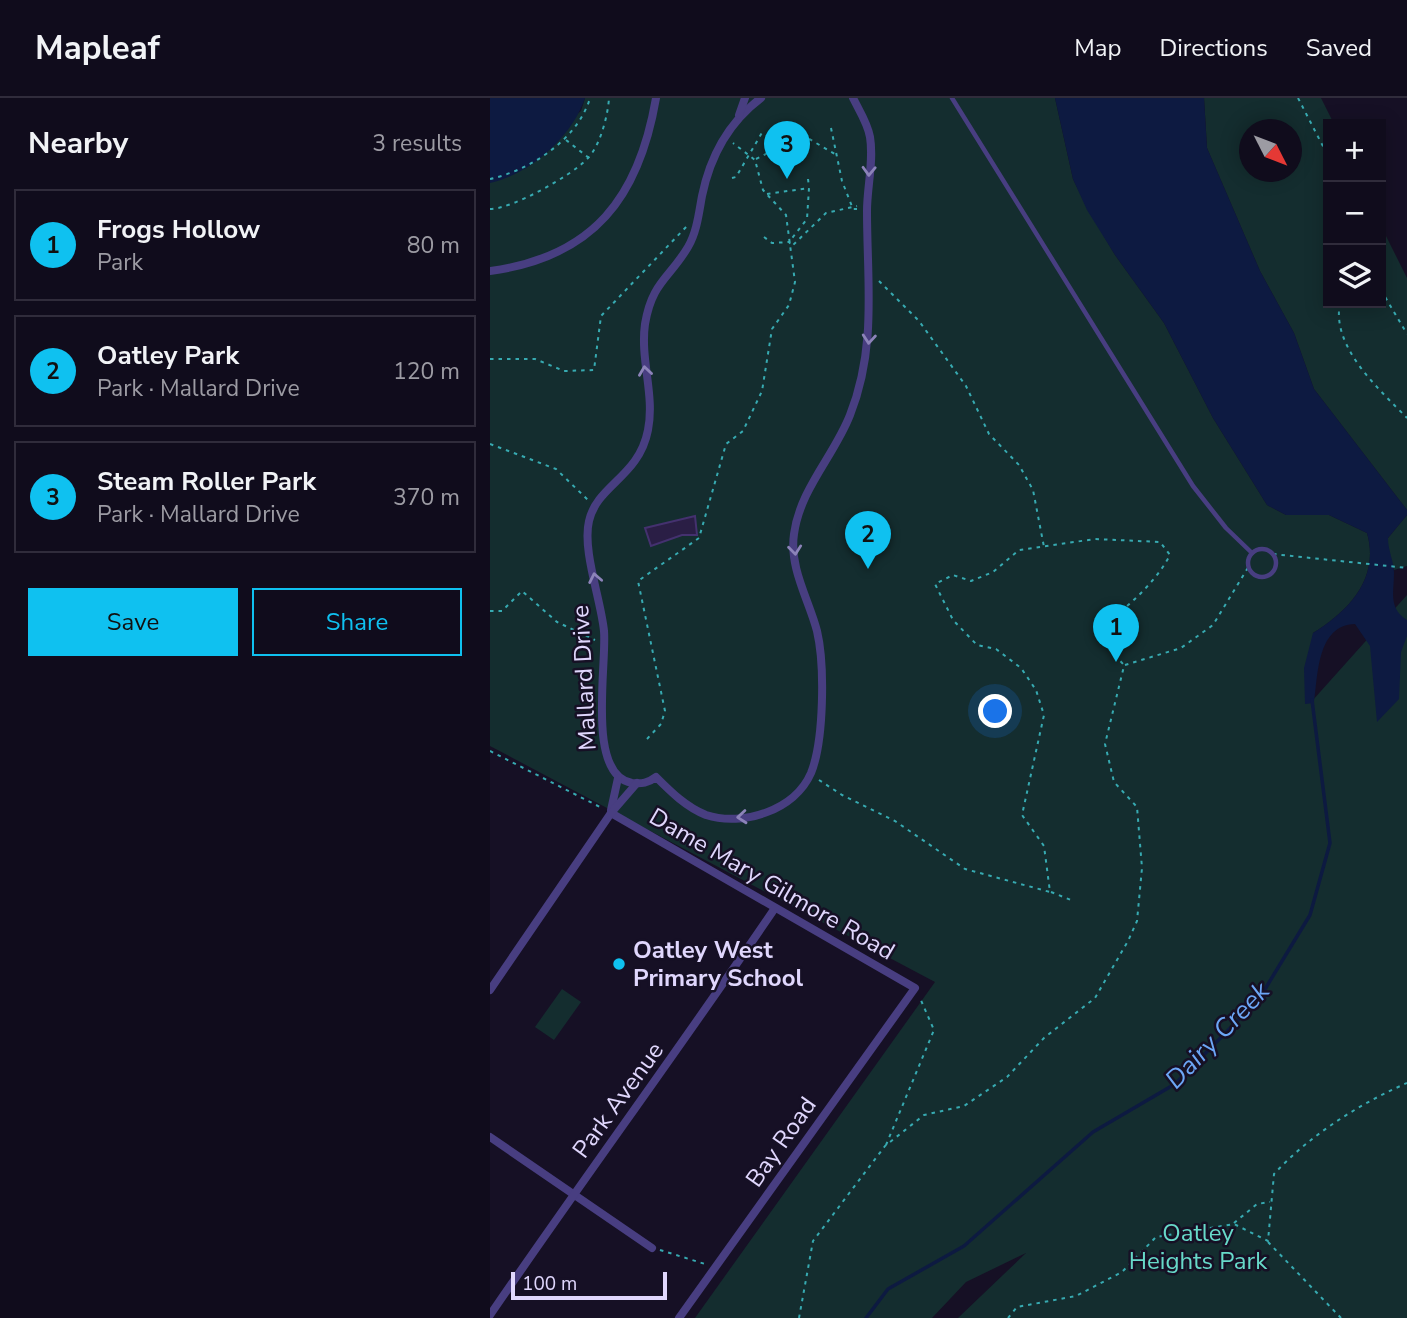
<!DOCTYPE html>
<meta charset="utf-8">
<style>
:root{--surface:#100c1c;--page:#1e1a29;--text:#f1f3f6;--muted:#9c9ba3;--line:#302c3b;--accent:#0fc1f0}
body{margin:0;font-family:"Nunito Sans",sans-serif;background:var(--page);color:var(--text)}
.controls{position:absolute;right:21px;top:21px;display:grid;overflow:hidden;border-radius:0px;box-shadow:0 4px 18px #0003}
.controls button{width:63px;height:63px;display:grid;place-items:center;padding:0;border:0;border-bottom:2px solid var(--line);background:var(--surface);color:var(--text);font:35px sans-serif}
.compass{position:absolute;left:749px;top:21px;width:63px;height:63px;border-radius:50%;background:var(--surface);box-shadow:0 4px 18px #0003;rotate:132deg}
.scale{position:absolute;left:21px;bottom:18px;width:156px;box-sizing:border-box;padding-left:7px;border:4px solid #e0d7fd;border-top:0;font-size:19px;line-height:24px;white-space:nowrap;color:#e0d7fd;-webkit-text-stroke:5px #161025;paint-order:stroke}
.you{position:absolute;left:506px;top:614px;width:24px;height:24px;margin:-18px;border:5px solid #fff;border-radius:50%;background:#1a73e8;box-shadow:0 0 0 10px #1a73e833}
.badge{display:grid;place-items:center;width:46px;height:46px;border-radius:50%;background:var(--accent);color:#111;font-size:23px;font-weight:700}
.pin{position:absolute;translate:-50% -58px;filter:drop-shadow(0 2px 4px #0008)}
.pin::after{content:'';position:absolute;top:37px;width:24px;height:21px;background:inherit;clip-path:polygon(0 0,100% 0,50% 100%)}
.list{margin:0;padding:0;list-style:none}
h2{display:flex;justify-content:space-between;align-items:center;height:91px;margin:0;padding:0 28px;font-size:30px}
h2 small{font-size:23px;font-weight:400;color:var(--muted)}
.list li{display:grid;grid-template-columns:46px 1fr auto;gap:21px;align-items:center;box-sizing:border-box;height:112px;margin:0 14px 14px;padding:0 14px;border:2px solid var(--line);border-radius:0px}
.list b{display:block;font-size:26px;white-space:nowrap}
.list p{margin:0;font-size:23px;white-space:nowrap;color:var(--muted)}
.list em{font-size:23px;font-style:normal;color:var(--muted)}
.actions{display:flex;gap:14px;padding:21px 28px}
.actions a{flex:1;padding:16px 0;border:2px solid var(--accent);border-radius:0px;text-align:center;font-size:24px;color:var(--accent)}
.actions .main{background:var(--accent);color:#111}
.icon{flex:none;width:38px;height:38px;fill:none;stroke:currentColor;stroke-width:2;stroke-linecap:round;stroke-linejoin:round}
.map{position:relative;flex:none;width:917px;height:1220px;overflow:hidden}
header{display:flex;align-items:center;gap:42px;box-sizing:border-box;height:98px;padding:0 35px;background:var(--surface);border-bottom:2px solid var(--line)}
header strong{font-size:33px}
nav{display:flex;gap:38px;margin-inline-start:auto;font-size:24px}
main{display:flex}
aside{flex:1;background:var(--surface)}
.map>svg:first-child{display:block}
</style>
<header>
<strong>Mapleaf</strong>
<nav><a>Map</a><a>Directions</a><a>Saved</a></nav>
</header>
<main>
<aside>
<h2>Nearby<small>3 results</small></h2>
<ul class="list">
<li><span class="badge">1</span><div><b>Frogs Hollow</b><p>Park</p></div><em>80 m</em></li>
<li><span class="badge">2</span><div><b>Oatley Park</b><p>Park · Mallard Drive</p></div><em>120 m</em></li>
<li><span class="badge">3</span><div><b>Steam Roller Park</b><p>Park · Mallard Drive</p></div><em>370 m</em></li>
</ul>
<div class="actions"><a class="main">Save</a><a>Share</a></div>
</aside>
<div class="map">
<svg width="917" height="1220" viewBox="0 0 917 1220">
<rect width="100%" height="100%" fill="#161025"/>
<g fill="#142d2f" fill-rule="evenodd">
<path d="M95,0H565L583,81L596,108L625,157L674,225L723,320L777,407L796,417H839L877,435C890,480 859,513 823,535L822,603L917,497V1220H468L536,1155L476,1184L442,1220H205L445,884L0,648V85L91,13Z"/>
<path d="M714,0H831L844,26H838V205H891V128L917,180V412L824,291L804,235L770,173L717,50ZM760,32H802V74H760Z"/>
<polygon points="917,417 917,468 904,472 898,456 898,440"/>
<polygon points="72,891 91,904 64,942 45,929"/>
</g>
<g fill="#0d1a41">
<path d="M0,0H95C82,39 40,76 0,85Z"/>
<path d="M565,0H714L717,50L770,173L804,235L824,291L917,412V417L898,440C898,453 904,463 904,475C904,494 898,510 917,522V538L911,554L909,601L887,624L880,548L865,526C827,527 828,577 824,605L815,606L814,570L823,535C859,513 890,480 877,435L839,417H796L777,407L723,320L674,225L625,157L597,112L583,81Z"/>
</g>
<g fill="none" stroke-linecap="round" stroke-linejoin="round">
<polyline stroke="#0d1a41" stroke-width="3.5" points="376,1220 398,1191 474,1148 603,1034 685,986 769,901 820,817 840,745 822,602"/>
</g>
<polygon fill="#2a1e45" stroke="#44316f" stroke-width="2" points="205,418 207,437 192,437 161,448 155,430"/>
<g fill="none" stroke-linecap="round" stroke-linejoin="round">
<g stroke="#37aab1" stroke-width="2" stroke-dasharray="3.5 5" stroke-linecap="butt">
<polyline points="808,0 838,58"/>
<polyline points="341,30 352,83 363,111 367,111"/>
<polyline points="76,42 99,60"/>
<path d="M266,61C284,53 294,41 314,38L345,56"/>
<polyline points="242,80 246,79 273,33"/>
<path d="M0,81C41,72 88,41 100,0"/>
<polyline points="318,81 319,89"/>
<polyline points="277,96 319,90 317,121 299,144"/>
<path d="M0,111C22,111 81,78 97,61C110,49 118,17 119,0"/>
<polyline points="274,139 282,145 299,144 302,148 336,115 367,108"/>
<polyline points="389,183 429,223 476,288 499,336 529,367 543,392 554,449"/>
<polyline points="891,192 917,236"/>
<path d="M850,205C841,249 889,291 917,320"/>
<polyline points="0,261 45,261 74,273 104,272 111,218 197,128"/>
<polyline points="0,346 66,371 99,403"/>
<polyline points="783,456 917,470"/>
<polyline points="0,513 12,513 32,493 67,524 105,542"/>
<polyline points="635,567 691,550 723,527 759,468"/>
<polyline points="157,641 171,626 175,613 148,483 209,440 236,346 253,333 272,293 282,231 299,207 305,184 296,117 273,92 265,62 243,45"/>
<polyline points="0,653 110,709"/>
<path d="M329,682L352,697L405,723L475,771L560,794L554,748L532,717L554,617L546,592L531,570L506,551L487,547L463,522L445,486L463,477L481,483L503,474L529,452L605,441L670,444L680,457C663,489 632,513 604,535L634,567"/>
<polyline points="561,794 581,802"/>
<polyline points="396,1047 444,932 430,900"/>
<polyline points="744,1125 767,1106 780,1104"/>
<polyline points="778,1144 851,1220"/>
<polyline points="170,1152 215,1166"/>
<polyline points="309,1220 323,1143 395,1048 434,1017 474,1008 517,979 554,940 605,900 638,843 647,823 652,770 647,709 624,684 615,646 634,568"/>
<path d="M518,1220L527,1209L586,1198L632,1174L666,1139L744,1126L778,1143L784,1076C820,1037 869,1006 917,985"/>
</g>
<g stroke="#483e81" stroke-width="4.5">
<polyline points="462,0 703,388 736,430 762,455"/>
<circle cx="772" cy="465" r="14"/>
</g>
<g stroke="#483e81" stroke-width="8">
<path d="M271,0C239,24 220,59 212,98C209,114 207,134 198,149C179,181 162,184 155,226C150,262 165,297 158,332C149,379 107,387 99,423C92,452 111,502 114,533C117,568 96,677 142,685C152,686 158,685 166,679C181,694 196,709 216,717C253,729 305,712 321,675C334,643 335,567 327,533C319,502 299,470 304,436C310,391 344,358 360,317C387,249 377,184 377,113C377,89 384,63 380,39C378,26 369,12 363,0"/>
<polyline points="249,17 255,0"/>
<path d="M0,173C104,159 149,99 166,0"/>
<polyline points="121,712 128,680"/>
<polyline points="121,715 425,890 189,1220"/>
<polyline points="0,892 121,715 147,685"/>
<polyline points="0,1039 162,1150"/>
<path d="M0,1217C94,1080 192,947 285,810"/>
</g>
</g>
<defs><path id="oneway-chevron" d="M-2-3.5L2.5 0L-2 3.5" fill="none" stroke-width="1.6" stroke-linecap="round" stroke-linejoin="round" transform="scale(1.75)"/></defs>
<g stroke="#8c83b9">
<use href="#oneway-chevron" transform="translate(379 73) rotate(92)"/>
<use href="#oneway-chevron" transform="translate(379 241) rotate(95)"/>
<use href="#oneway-chevron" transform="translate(155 273) rotate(-98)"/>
<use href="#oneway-chevron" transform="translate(305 452) rotate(84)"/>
<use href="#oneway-chevron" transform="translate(105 480) rotate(-101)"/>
<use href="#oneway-chevron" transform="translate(252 719) rotate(175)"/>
</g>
<circle fill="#0fc1f0" stroke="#161025" stroke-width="2.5" cx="129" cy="866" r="7"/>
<g text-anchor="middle" stroke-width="5" stroke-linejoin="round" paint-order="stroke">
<g font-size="24" fill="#e0d7fd" stroke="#161025">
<text transform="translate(94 580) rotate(-93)" y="8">Mallard Drive</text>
<text transform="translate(282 786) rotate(30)" y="8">Dame Mary Gilmore Road</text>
<text transform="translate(128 1002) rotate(-54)" y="8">Park Avenue</text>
<text transform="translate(291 1044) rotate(-55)" y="8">Bay Road</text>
</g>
<g font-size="24" font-weight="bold" fill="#e0d7fd" stroke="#161025" text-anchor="start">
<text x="143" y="860">Oatley West<tspan x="143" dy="28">Primary School</tspan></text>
</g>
<g font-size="24" fill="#67d9c9" stroke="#161025">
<text x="708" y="1143">Oatley<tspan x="708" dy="28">Heights Park</tspan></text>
</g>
<g font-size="26" font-style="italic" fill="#6ca6f6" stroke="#161025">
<text transform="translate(727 937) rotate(-46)" y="9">Dairy Creek</text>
</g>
</g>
</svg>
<div class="controls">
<button>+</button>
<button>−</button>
<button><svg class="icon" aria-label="layers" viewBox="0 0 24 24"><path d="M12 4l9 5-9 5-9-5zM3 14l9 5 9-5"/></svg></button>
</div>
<svg class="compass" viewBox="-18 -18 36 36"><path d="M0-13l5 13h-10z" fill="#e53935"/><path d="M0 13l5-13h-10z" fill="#9c9ba3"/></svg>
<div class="scale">100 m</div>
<div class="you"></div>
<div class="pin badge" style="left:626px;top:564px">1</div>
<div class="pin badge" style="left:378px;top:471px">2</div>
<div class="pin badge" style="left:297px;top:81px">3</div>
</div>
</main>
